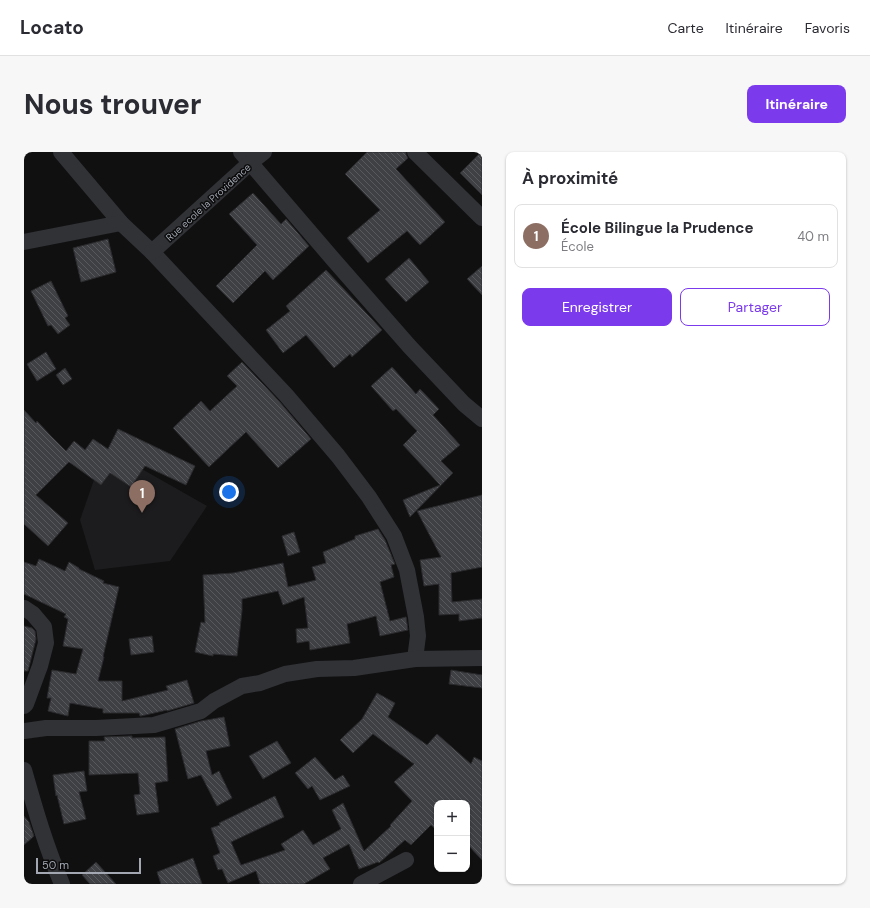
<!DOCTYPE html>
<html lang="fr">
<meta charset="utf-8">
<style>
:root{--surface:#fff;--page:#f7f7f7;--text:#2b2b33;--muted:#7c7c81;--line:#e1e1e2;--accent:#7c3aed}
body{margin:0;font-family:"DM Sans",sans-serif;background:var(--page);color:var(--text)}
.controls{position:absolute;right:12px;bottom:12px;display:grid;overflow:hidden;border-radius:8px;box-shadow:0 1px 3px #0004}
.controls button{width:36px;height:36px;display:grid;place-items:center;padding:0;border:0;border-bottom:1px solid var(--line);background:var(--surface);color:var(--text);font:20px sans-serif}
.scale{position:absolute;left:12px;bottom:10px;width:105px;box-sizing:border-box;padding-left:4px;border:2px solid #a2a7b1;border-top:0;font-size:11px;line-height:14px;white-space:nowrap;color:#a2a7b1;-webkit-text-stroke:3px #0b0b0c;paint-order:stroke}
.you{position:absolute;left:205px;top:340px;width:14px;height:14px;margin:-10px;border:3px solid #fff;border-radius:50%;background:#1a73e8;box-shadow:0 0 0 6px #1a73e833}
.badge{display:grid;place-items:center;width:26px;height:26px;border-radius:50%;background:var(--accent);color:#fff;font-size:13px;font-weight:700}
.pin{position:absolute;translate:-50% -33px;filter:drop-shadow(0 1px 2px #0008)}
.pin::after{content:'';position:absolute;top:21px;width:14px;height:12px;background:inherit;clip-path:polygon(0 0,100% 0,50% 100%)}
.list{margin:0;padding:0;list-style:none}
h2{display:flex;justify-content:space-between;align-items:center;height:52px;margin:0;padding:0 16px;font-size:17px}
h2 small{font-size:13px;font-weight:400;color:var(--muted)}
.list li{display:grid;grid-template-columns:26px 1fr auto;gap:12px;align-items:center;box-sizing:border-box;height:64px;margin:0 8px 8px;padding:0 8px;border:1px solid var(--line);border-radius:8px}
.list b{display:block;font-size:15px;white-space:nowrap}
.list p{margin:0;font-size:13px;white-space:nowrap;color:var(--muted)}
.list em{font-size:13px;font-style:normal;color:var(--muted)}
.actions{display:flex;gap:8px;padding:12px 16px}
.actions a{flex:1;padding:9px 0;border:1px solid var(--accent);border-radius:8px;text-align:center;font-size:14px;color:var(--accent)}
.actions .main{background:var(--accent);color:#fff}
.map{position:relative;flex:none;width:458px;height:732px;overflow:hidden;border-radius:8px}
header{display:flex;align-items:center;gap:24px;box-sizing:border-box;height:56px;padding:0 20px;background:var(--surface);border-bottom:1px solid var(--line)}
header strong{font-size:19px}
nav{display:flex;gap:22px;margin-inline-start:auto;font-size:14px}
.intro{display:flex;align-items:center;justify-content:space-between;box-sizing:border-box;height:96px;padding:0 24px}
h1{margin:0;font-size:28px}
.button{padding:10px 18px;border-radius:8px;background:var(--accent);color:#fff;font-size:14px;font-weight:700}
main{display:flex;gap:24px;padding:0 24px}
aside{flex:1;background:var(--surface);border-radius:8px;box-shadow:0 1px 3px #0004}
.map>svg:first-child{display:block}
</style>
<header>
<strong>Locato</strong>
<nav><a>Carte</a><a>Itinéraire</a><a>Favoris</a></nav>
</header>
<div class="intro"><h1>Nous trouver</h1><a class="button">Itinéraire</a></div>
<main>
<div class="map">
<svg width="458" height="732" viewBox="0 0 458 732">
<defs>
<pattern id="building-back-hatch" width="6" height="6" patternUnits="userSpaceOnUse"><rect width="6" height="6" fill="#3f4044"/><path d="M-1 5l2 2M0 0l6 6M5-1l2 2" fill="none" stroke="#58595d"/></pattern>
</defs>
<rect width="100%" height="100%" fill="#101011"/>
<polygon fill="#1c1c1e" points="79,302 95,304 183,354 146,409 71,418 56,368"/>
<g fill="url(#building-back-hatch)" stroke="#2a2a2d">
<polygon points="343,0 382,0 382,3 384,6 372,17 421,70 396,93 383,79 344,111 323,86 356,58 321,22"/>
<polygon points="457,0 458,0 458,43 436,21"/>
<polygon points="229,41 257,72 262,67 285,94 249,128 241,119 209,151 192,134 233,93 205,62"/>
<polygon points="84,87 92,120 57,130 49,96"/>
<polygon points="385,106 405,130 382,150 361,127"/>
<polygon points="458,114 458,143 443,127"/>
<polygon points="302,118 358,178 328,205 326,202 310,216 282,183 259,201 242,178 266,159 262,154"/>
<polygon points="27,129 44,164 41,166 46,173 34,182 27,173 24,174 7,139"/>
<polygon points="22,200 32,217 13,229 3,212"/>
<polygon points="218,210 255,249 287,287 254,316 222,280 185,315 149,276 177,249 186,259 213,234 203,224"/>
<polygon points="368,215 392,242 396,237 415,257 409,263 436,293 417,309 429,321 386,365 379,348 416,333 379,293 393,279 372,257 369,259 347,234"/>
<polygon points="41,216 48,227 39,233 32,223"/>
<polygon points="0,258 12,271 13,269 27,284 42,299 50,289 61,298 69,287 84,297 94,277 171,314 162,333 121,314 107,335 86,321 77,333 45,310 12,343 44,371 24,394 0,372"/>
<polygon points="458,343 458,415 427,421 428,450 458,447 458,466 435,469 435,462 415,463 415,432 400,434 396,408 417,405 393,359"/>
<polygon points="354,377 361,388 371,412 367,413 370,425 356,430 366,469 382,465 384,478 356,484 352,464 323,472 326,491 286,498 285,489 273,491 272,477 284,476 280,445 259,453 254,439 218,447 218,459 213,504 189,502 189,504 171,500 177,470 181,471 179,423 209,421 259,411 264,435 292,428 288,415 302,411 299,400 331,387 331,384"/>
<polygon points="270,380 276,400 264,404 258,384"/>
<polygon points="15,407 41,419 45,410 55,416 55,417 80,429 79,431 95,435 79,505 80,505 74,529 98,529 98,549 144,538 142,534 163,528 170,551 143,559 143,558 117,564 116,564 115,561 79,561 79,557 46,551 44,564 24,559 27,546 23,546 28,518 52,522 59,497 39,494 44,467 40,465 42,462 0,442 0,410 12,414"/>
<polygon points="0,474 8,476 11,479 12,487 4,519 0,519"/>
<polygon points="128,484 130,500 107,503 105,487"/>
<polygon points="427,518 458,523 458,536 425,532"/>
<polygon points="353,541 371,551 364,565 403,593 413,582 447,612 450,605 458,609 458,708 443,692 443,651 413,651 413,679 407,673 387,693 381,688 355,711 354,710 335,717 325,692 299,706 306,717 280,732 236,732 232,719 204,731 198,717 194,718 189,704 196,701 187,676 196,673 195,671 251,644 260,665 207,690 217,713 261,698 257,692 279,678 289,693 317,677 308,658 319,651 340,699 367,674 366,673 388,649 370,630 390,612 349,582 329,601 316,588 338,567"/>
<polygon points="200,565 206,594 182,599 188,623 195,619 208,646 193,654 177,623 164,627 151,577 177,569"/>
<polygon points="108,584 108,586 141,585 144,629 131,631 135,660 113,663 110,643 116,642 114,621 65,623 65,589 81,589 80,585"/>
<polygon points="253,589 267,611 239,627 225,604"/>
<polygon points="291,605 311,628 319,623 326,634 296,648 288,634 284,637 271,621"/>
<polygon points="60,619 63,639 55,640 62,667 40,672 33,643 32,644 29,623"/>
<polygon points="0,664 5,670 10,684 0,693"/>
<polygon points="169,706 178,732 137,732 133,720"/>
<polygon points="72,710 92,732 66,732 58,723"/>
</g>
<g fill="none" stroke-linecap="round" stroke-linejoin="round">
<g stroke="#313236" stroke-width="16">
<polyline points="37,0 97,71 128,100 262,243 314,304 345,345 370,384 383,418 392,465 394,484 391,507"/>
<polyline points="217,0 308,106 386,195 440,252 458,267"/>
<polyline points="391,0 458,66"/>
<polyline points="0,90 97,71"/>
<polyline points="128,100 226,11 240,0"/>
<polyline points="0,456 9,462 20,475 22,491 16,514 2,552 0,554"/>
<polyline points="0,579 22,576 72,576 130,573 177,559 190,549 218,534 236,531 261,522 293,517 330,516 391,507 458,506"/>
<path d="M0,618C11,657 22,695 38,732"/>
<polyline points="337,732 382,708"/>
</g>
</g>
<g text-anchor="middle" stroke-width="3" stroke-linejoin="round" paint-order="stroke">
<g font-size="10" fill="#a2a7b1" stroke="#0b0b0c">
<text transform="translate(184 50) rotate(-42)" y="4">Rue ecole la Providence</text>
</g>
</g>
</svg>
<div class="controls">
<button>+</button>
<button>−</button>
</div>
<div class="scale">50 m</div>
<div class="you"></div>
<div class="pin badge" style="left:118px;top:361px;background:#8d6e63">1</div>
</div>
<aside>
<h2>À proximité<small></small></h2>
<ul class="list">
<li><span class="badge" style="background:#8d6e63">1</span><div><b>École Bilingue la Prudence</b><p>École</p></div><em>40 m</em></li>
</ul>
<div class="actions"><a class="main">Enregistrer</a><a>Partager</a></div>
</aside>
</main>
